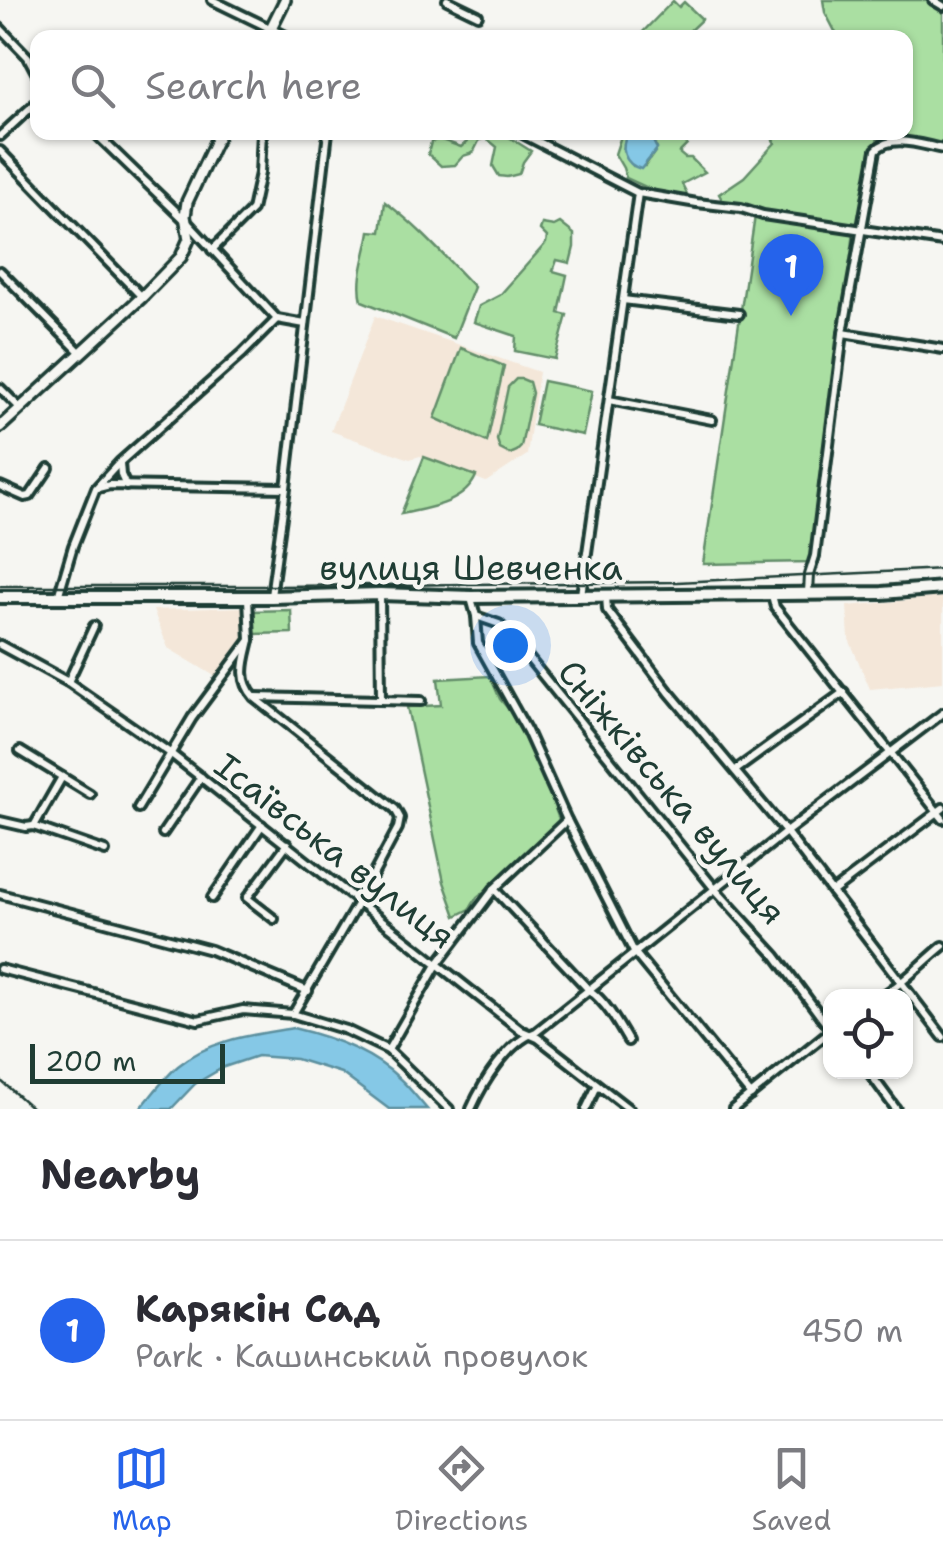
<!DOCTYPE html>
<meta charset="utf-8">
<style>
:root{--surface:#fff;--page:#f2f2f3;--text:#2b2b33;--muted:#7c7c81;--line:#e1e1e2;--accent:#2563eb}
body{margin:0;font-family:"Shantell Sans",sans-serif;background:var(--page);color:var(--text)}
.controls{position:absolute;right:30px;bottom:30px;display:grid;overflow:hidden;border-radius:20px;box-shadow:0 2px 8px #0004}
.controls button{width:90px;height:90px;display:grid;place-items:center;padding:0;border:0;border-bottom:2px solid var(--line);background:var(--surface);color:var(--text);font:50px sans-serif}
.scale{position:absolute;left:30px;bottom:25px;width:195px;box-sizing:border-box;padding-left:10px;border:5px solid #1f3d34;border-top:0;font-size:28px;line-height:35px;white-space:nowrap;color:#1f3d34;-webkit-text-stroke:8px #f6f6f2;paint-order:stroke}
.you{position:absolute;left:510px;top:645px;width:35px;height:35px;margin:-25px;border:8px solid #fff;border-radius:50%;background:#1a73e8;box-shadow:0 0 0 15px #1a73e833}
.badge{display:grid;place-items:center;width:65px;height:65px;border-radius:50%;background:var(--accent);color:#fff;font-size:32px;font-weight:700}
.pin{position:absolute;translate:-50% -82px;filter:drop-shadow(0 2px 5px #0008)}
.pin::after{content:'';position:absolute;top:52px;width:35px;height:30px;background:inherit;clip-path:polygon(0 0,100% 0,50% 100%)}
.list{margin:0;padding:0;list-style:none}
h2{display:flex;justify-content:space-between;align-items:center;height:130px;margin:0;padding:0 40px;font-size:42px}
h2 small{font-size:32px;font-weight:400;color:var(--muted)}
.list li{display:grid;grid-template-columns:65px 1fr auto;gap:30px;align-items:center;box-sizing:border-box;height:180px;padding:0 40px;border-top:2px solid var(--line)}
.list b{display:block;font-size:38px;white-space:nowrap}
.list p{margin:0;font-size:32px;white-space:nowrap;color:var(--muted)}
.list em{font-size:32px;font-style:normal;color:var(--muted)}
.icon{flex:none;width:55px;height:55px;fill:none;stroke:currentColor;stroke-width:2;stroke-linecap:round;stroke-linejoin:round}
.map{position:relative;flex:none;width:943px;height:1109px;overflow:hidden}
.search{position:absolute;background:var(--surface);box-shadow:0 2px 8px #0004;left:30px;right:30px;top:30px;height:110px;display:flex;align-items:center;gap:25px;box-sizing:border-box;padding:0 35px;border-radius:20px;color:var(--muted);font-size:38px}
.sheet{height:310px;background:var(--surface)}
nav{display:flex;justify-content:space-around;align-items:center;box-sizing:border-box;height:140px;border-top:2px solid var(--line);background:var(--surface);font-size:28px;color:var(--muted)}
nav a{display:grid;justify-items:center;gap:5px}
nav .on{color:var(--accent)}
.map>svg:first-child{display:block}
</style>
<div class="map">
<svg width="943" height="1109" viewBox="0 0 943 1109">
<rect width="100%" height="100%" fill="#f6f6f2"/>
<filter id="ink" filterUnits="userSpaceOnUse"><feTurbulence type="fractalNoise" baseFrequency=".01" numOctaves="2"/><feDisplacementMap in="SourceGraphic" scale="20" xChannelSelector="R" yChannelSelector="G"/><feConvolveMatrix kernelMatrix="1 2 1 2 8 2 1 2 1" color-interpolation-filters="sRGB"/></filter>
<g filter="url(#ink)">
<g fill="#f4e7d9">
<polygon points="375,316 539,372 527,455 486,482 420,456 410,459 331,431"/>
<polygon points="943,597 943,682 870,689 849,639 847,606"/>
<polygon points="243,607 244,640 218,678 168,648 153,610"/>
</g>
<g fill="#aadfa2" stroke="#648e6b" stroke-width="2.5">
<polygon points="823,0 928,0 943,8 943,148 878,137 857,226 785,217 735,205 725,205 719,194 744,177 775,143 773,140 780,133 906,132 906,38 838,37 825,12"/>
<polygon points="673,1 679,7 684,2 702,19 683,37 681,35 678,37 638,37"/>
<polygon points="501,132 531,151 523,162 519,174 507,177 499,176 493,166 497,147 485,137 479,141 473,153 463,156 455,165 441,166 428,154 431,142 439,139 461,147 477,133"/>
<polygon points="622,133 628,133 623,150 633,166 645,166 657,149 649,133 669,133 674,136 678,133 683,133 687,136 687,145 679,153 685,158 691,158 705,172 682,184 689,198 659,193 626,178 623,168 615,154"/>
<path d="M385,202C419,227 445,257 474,287L454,338L362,301C356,276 367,254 370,231L381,232Z"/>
<polygon points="755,216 854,232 812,562 703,564"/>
<polygon points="560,223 574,234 574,247 570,263 557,260 553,271 567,275 559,313 567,315 555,359 515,351 516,336 474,322 479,306 500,295 546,243 547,237 540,230 542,224 554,226"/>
<polygon points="461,348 504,366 487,442 435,418"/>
<polygon points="516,379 522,379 529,382 532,393 521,447 517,451 510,454 500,449 497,440 508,387"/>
<polygon points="543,381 592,391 583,435 534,425"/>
<path d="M424,457L476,476C464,504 428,508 401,514Z"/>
<polygon points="291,610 292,633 253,634 252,611"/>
<polygon points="490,676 500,699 522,725 537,759 560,822 513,868 477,897 470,909 456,916 444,882 407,707 441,705 438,679"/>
</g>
<g fill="#85c8e6" stroke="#5c909f" stroke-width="2.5">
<path d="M628,133H649L657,149L641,169C624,164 619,148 628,133Z"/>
<path d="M293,1028C332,1037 371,1051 400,1079C410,1088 418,1099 427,1109H389L341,1073L296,1059L257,1056L224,1067L195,1084L171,1109H140C152,1095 164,1078 178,1066C211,1039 252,1035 293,1028Z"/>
</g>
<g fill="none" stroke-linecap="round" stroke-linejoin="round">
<g stroke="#1f3d34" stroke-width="14">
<g id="street">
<polyline points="212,0 290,38"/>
<polyline points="447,0 478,15"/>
<polyline points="933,0 943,6"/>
<polyline points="0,28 28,57 38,76"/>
<polyline points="94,132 187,222 277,319 305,324"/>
<polyline points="519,132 638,193 697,203 741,208 763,215 943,242"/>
<polyline points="0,136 38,101"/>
<polyline points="0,151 142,297"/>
<polyline points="212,250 252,210 260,173 262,132"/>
<polyline points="0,271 81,353"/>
<polyline points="623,300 739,314"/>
<polyline points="843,333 943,349"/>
<polyline points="0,388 20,408"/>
<polyline points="609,400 712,420"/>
<polyline points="120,463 121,475 126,486"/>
<polyline points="0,486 25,497 30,496 49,468"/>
<polyline points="98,488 110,485 286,488"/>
<path d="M808,593L809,575L815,556L843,333L876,150C891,133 922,145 943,149"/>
<polyline points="380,594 381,700"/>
<polyline points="581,595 638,193"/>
<polyline points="772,595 775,607 943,819"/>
<polyline points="271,596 286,488 328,132"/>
<polyline points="606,596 607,610 669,692 786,832 943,1037"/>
<polyline points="58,597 73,546 96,488 120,462 243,353 277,319"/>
<polyline points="471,598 476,616 499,624 519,646 714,888 776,956 830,1029"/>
<polyline points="476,616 478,643 527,731 567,820 634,952 751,1095"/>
<polyline points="0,645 68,682 170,753 522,1031 538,1038 629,1109"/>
<polyline points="68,682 94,626"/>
<polyline points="255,697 421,701"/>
<polyline points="20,751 90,794"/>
<polyline points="736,770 844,692"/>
<polyline points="138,808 192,718 250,640 248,598"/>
<polyline points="0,821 26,827 33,826 105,851"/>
<polyline points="34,826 62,777"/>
<polyline points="163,833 201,777"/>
<path d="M494,889L589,990C606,1002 617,1022 628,1041"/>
<polyline points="832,892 943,808"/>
<polyline points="0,894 211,950 308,991"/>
<polyline points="212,898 262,825"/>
<polyline points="274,919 247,898 287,844"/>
<path d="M0,969L198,1020L243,1010L293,1014L359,901L398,828L400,818L395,809L254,697C238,679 245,661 250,640"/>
<path d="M882,996C904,983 923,962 943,946"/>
<polyline points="293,1014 346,1030 388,1050 449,1109"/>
<polyline points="388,1050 438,963 494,889 567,820"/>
<polyline points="869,1072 896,1109"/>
<path d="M471,1109C483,1082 508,1042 536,1032L786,832L943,713"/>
<polyline points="586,1109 597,1086"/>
<polyline points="733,1109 830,1031"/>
</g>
</g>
<g stroke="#1f3d34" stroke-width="16">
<g id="secondary">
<polyline points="266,38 285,0"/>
<polyline points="0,427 142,297 181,257 189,239 185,216 187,202 220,132"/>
</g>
</g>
<g stroke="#1f3d34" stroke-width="18">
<polyline id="primary" points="0,597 271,597 380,594 471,597 882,593 943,588"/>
</g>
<use href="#street" stroke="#f6f6f2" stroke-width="6"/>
<use href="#secondary" stroke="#f6f6f2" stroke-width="9"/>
<use href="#primary" stroke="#f6f6f2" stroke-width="10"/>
<polyline stroke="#1f3d34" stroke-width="2.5" points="0,586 279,586 677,582 943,569"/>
<polyline stroke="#1f3d34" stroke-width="2.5" points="0,1080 33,1109"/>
</g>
</g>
<g text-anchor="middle" stroke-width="9" stroke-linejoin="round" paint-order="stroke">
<g font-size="35" fill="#1f3d34" stroke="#f6f6f2">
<text x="471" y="580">вулиця Шевченка</text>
<text transform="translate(672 792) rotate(50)" y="12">Сніжківська вулиця</text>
<text transform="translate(335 851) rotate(38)" y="12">Ісаївська вулиця</text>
</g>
</g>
</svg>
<div class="controls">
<button><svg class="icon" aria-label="locate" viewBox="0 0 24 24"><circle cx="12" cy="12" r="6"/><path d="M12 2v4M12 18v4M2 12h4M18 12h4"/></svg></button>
</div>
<div class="scale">200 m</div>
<div class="you"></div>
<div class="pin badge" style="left:791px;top:316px">1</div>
<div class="search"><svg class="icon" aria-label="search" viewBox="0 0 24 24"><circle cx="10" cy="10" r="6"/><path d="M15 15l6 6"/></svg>Search here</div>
</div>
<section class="sheet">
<h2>Nearby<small></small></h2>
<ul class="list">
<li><span class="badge">1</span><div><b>Карякін Сад</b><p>Park · Кашинський провулок</p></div><em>450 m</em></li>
</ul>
</section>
<nav>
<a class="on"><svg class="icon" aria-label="map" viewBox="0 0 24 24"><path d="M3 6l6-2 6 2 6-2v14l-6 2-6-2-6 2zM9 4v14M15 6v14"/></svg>Map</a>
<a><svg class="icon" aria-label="directions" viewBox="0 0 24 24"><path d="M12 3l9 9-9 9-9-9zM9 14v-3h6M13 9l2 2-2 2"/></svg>Directions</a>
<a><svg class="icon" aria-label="saved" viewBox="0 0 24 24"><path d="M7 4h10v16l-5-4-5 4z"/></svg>Saved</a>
</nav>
